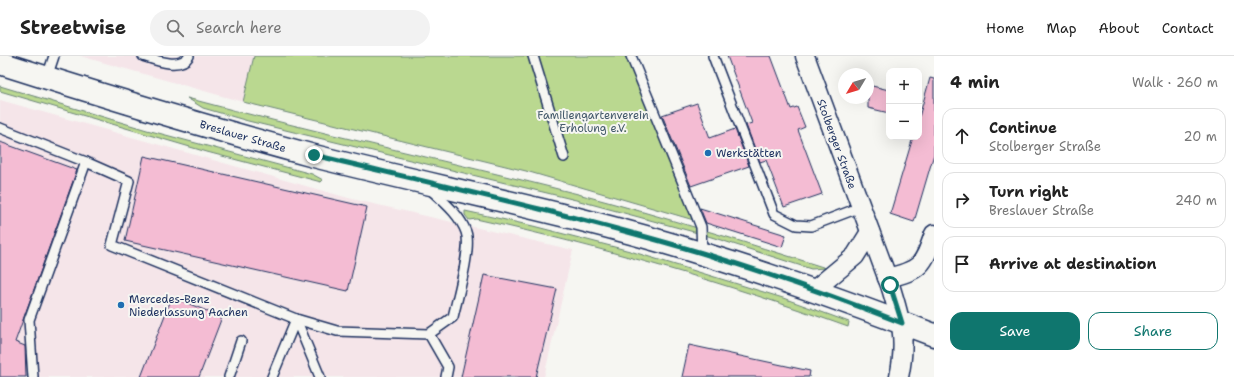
<!DOCTYPE html>
<meta charset="utf-8">
<style>
:root{--surface:#fff;--page:#f2f2f2;--text:#222;--muted:#767676;--line:#e0e0e0;--accent:#0f766e}
body{margin:0;font-family:"Shantell Sans",sans-serif;background:var(--page);color:var(--text)}
.controls{position:absolute;right:12px;top:12px;display:grid;overflow:hidden;border-radius:8px;box-shadow:0 4px 16px #0002}
.controls button{width:36px;height:36px;display:grid;place-items:center;padding:0;border:0;border-bottom:1px solid var(--line);background:var(--surface);color:var(--text);font:20px sans-serif}
.compass{position:absolute;left:838px;top:12px;width:36px;height:36px;border-radius:50%;background:var(--surface);box-shadow:0 4px 16px #0002;rotate:232deg}
.stop{position:absolute;width:12px;height:12px;margin:-9px;border:3px solid #0f766e;border-radius:50%;background:#fff}
.stop.end{background:#0f766e;border-color:#fff;box-shadow:0 1px 4px #0008}
.list{margin:0;padding:0;list-style:none}
h2{display:flex;justify-content:space-between;align-items:center;height:52px;margin:0;padding:0 16px;font-size:17px}
h2 small{font-size:13px;font-weight:400;color:var(--muted)}
.list li{display:grid;grid-template-columns:26px 1fr auto;gap:12px;align-items:center;box-sizing:border-box;height:56px;margin:0 8px 8px;padding:0 8px;border:1px solid var(--line);border-radius:12px}
.list b{display:block;font-size:15px;white-space:nowrap}
.list p{margin:0;font-size:13px;white-space:nowrap;color:var(--muted)}
.list em{font-size:13px;font-style:normal;color:var(--muted)}
.actions{display:flex;gap:8px;padding:12px 16px}
.actions a{flex:1;padding:9px 0;border:1px solid var(--accent);border-radius:12px;text-align:center;font-size:14px;color:var(--accent)}
.actions .main{background:var(--accent);color:#fff}
.icon{flex:none;width:22px;height:22px;fill:none;stroke:currentColor;stroke-width:2;stroke-linecap:round;stroke-linejoin:round}
.map{position:relative;flex:none;width:934px;height:321px;overflow:hidden}
header{display:flex;align-items:center;gap:24px;box-sizing:border-box;height:56px;padding:0 20px;background:var(--surface);border-bottom:1px solid var(--line)}
header strong{font-size:19px}
nav{display:flex;gap:22px;margin-inline-start:auto;font-size:14px}
.search{width:280px;height:36px;background:var(--page);display:flex;align-items:center;gap:10px;box-sizing:border-box;padding:0 14px;border-radius:22px;color:var(--muted);font-size:15px}
main{display:flex}
aside{flex:1;background:var(--surface)}
.map>svg:first-child{display:block}
</style>
<header>
<strong>Streetwise</strong>
<div class="search"><svg class="icon" aria-label="search" viewBox="0 0 24 24"><circle cx="10" cy="10" r="6"/><path d="M15 15l6 6"/></svg>Search here</div>
<nav><a>Home</a><a>Map</a><a>About</a><a>Contact</a></nav>
</header>
<main>
<div class="map">
<svg width="934" height="321" viewBox="0 0 934 321">
<rect width="100%" height="100%" fill="#f6f6f2"/>
<filter id="ink" filterUnits="userSpaceOnUse"><feTurbulence type="fractalNoise" baseFrequency=".025" numOctaves="2"/><feDisplacementMap in="SourceGraphic" scale="8" xChannelSelector="R" yChannelSelector="G"/><feConvolveMatrix kernelMatrix="1 2 1 2 8 2 1 2 1" color-interpolation-filters="sRGB"/></filter>
<g filter="url(#ink)">
<g fill="#f5e5e9">
<polygon points="80,0 254,0 243,46"/>
<polygon points="0,44 352,143 573,194 544,321 0,321"/>
</g>
<g fill="#bad890" stroke="#6a8477">
<polygon points="254,0 636,0 704,167 526,115 243,46"/>
<polygon points="0,30 147,74 312,118 323,124 321,126 207,96 0,35"/>
<path d="M187,42C317,77 448,105 578,138C661,160 744,186 826,212L811,213L705,179L576,144L248,65L203,52Z"/>
<path d="M465,155L533,170L630,195L783,242L849,266L848,271C726,227 603,191 476,163L469,164L465,159Z"/>
</g>
<g fill="#f4bcd3" stroke="#1b2f5e">
<polygon points="727,0 771,0 791,53 797,51 805,71 798,74 822,138 784,151 766,104 760,106 746,69 752,67"/>
<polygon points="930,22 934,23 934,98 914,166 890,158 913,81 919,81 919,61"/>
<polygon points="868,29 889,34 889,57 868,52"/>
<polygon points="697,47 710,82 735,73 749,110 691,130 662,59"/>
<polygon points="0,86 77,114 15,286 25,290 26,321 0,321"/>
<polygon points="144,100 367,151 348,235 125,185"/>
<polygon points="700,152 786,179 782,191 706,167"/>
<polygon points="484,219 557,233 536,321 461,321"/>
<polygon points="172,241 222,261 199,321 141,321"/>
<polygon points="689,289 810,315 809,321 682,321"/>
</g>
<g fill="none" stroke-linecap="round" stroke-linejoin="round">
<g stroke="#1b2f5e" stroke-width="12">
<g id="lane">
<path d="M143,0C155,4 180,14 189,0"/>
<polyline points="533,0 564,101"/>
<polyline points="631,0 701,171 702,197"/>
<polyline points="713,0 774,158 796,169 811,170 861,151"/>
<polyline points="47,21 54,0"/>
<path d="M0,72L86,106L129,125L112,189L296,263L337,275L429,278L453,261C457,243 472,192 466,176C460,159 444,146 431,134"/>
<polyline points="296,263 320,321"/>
<polyline points="429,278 448,311 446,321"/>
<polyline points="33,321 29,264 86,106"/>
<polyline points="229,321 241,285"/>
<polyline points="272,321 296,263"/>
</g>
</g>
<g stroke="#1b2f5e" stroke-width="21">
<g id="street">
<path d="M805,0L890,229C901,264 907,284 899,321"/>
<path d="M887,222C921,214 923,210 934,178"/>
<polyline points="814,234 855,200 870,176"/>
</g>
</g>
<g stroke="#1b2f5e" stroke-width="25">
<path id="secondary" d="M0,7C104,40 209,72 314,100C444,133 576,158 703,198C781,222 858,250 934,279"/>
</g>
<use href="#lane" stroke="#f6f6f2" stroke-width="9"/>
<use href="#street" stroke="#f6f6f2" stroke-width="18"/>
<use href="#secondary" stroke="#f6f6f2" stroke-width="22"/>
</g>
</g>
<g fill="none" stroke-linecap="round" stroke-linejoin="round" filter="url(#ink)">
<path stroke="#0f766e" stroke-width="5" d="M314,99C444,130 574,159 702,197C770,218 837,241 902,267L890,229"/>
</g>
<g fill="#1f6fb2" stroke="#f6f6f2" stroke-width="1.5">
<circle cx="708" cy="97" r="4"/>
<circle cx="121" cy="249" r="4"/>
</g>
<g text-anchor="middle" stroke-width="4" stroke-linejoin="round" paint-order="stroke">
<g font-size="11" fill="#43596a" stroke="#f6f6f2">
<text x="593" y="63">Familiengartenverein<tspan x="593" dy="13">Erholung e.V.</tspan></text>
</g>
<g font-size="11" fill="#1b2f5e" stroke="#f6f6f2">
<text transform="translate(243 80) rotate(16)" y="4">Breslauer Straße</text>
<text transform="translate(837 88) rotate(70)" y="4">Stolberger Straße</text>
</g>
<g font-size="11" fill="#1b2f5e" stroke="#f6f6f2" text-anchor="start">
<text x="716" y="101">Werkstätten</text>
<text x="129" y="247">Mercedes-Benz<tspan x="129" dy="13">Niederlassung Aachen</tspan></text>
</g>
</g>
</svg>
<div class="controls">
<button>+</button>
<button>−</button>
</div>
<svg class="compass" viewBox="-18 -18 36 36"><path d="M0-13l5 13h-10z" fill="#e53935"/><path d="M0 13l5-13h-10z" fill="#767676"/></svg>
<div class="stop" style="left:890px;top:229px"></div>
<div class="stop end" style="left:314px;top:99px"></div>
</div>
<aside>
<h2>4 min<small>Walk · 260 m</small></h2>
<ul class="list">
<li><svg class="icon" aria-label="ahead" viewBox="0 0 24 24"><path d="M12 20V5M6 11l6-6 6 6"/></svg><div><b>Continue</b><p>Stolberger Straße</p></div><em>20 m</em></li>
<li><svg class="icon" aria-label="right" viewBox="0 0 24 24"><path d="M7 20v-9h11M14 6l5 5-5 5"/></svg><div><b>Turn right</b><p>Breslauer Straße</p></div><em>240 m</em></li>
<li><svg class="icon" aria-label="arrive" viewBox="0 0 24 24"><path d="M6 21V4h12l-3 4 3 4H6"/></svg><div><b>Arrive at destination</b></div></li>
</ul>
<div class="actions"><a class="main">Save</a><a>Share</a></div>
</aside>
</main>
